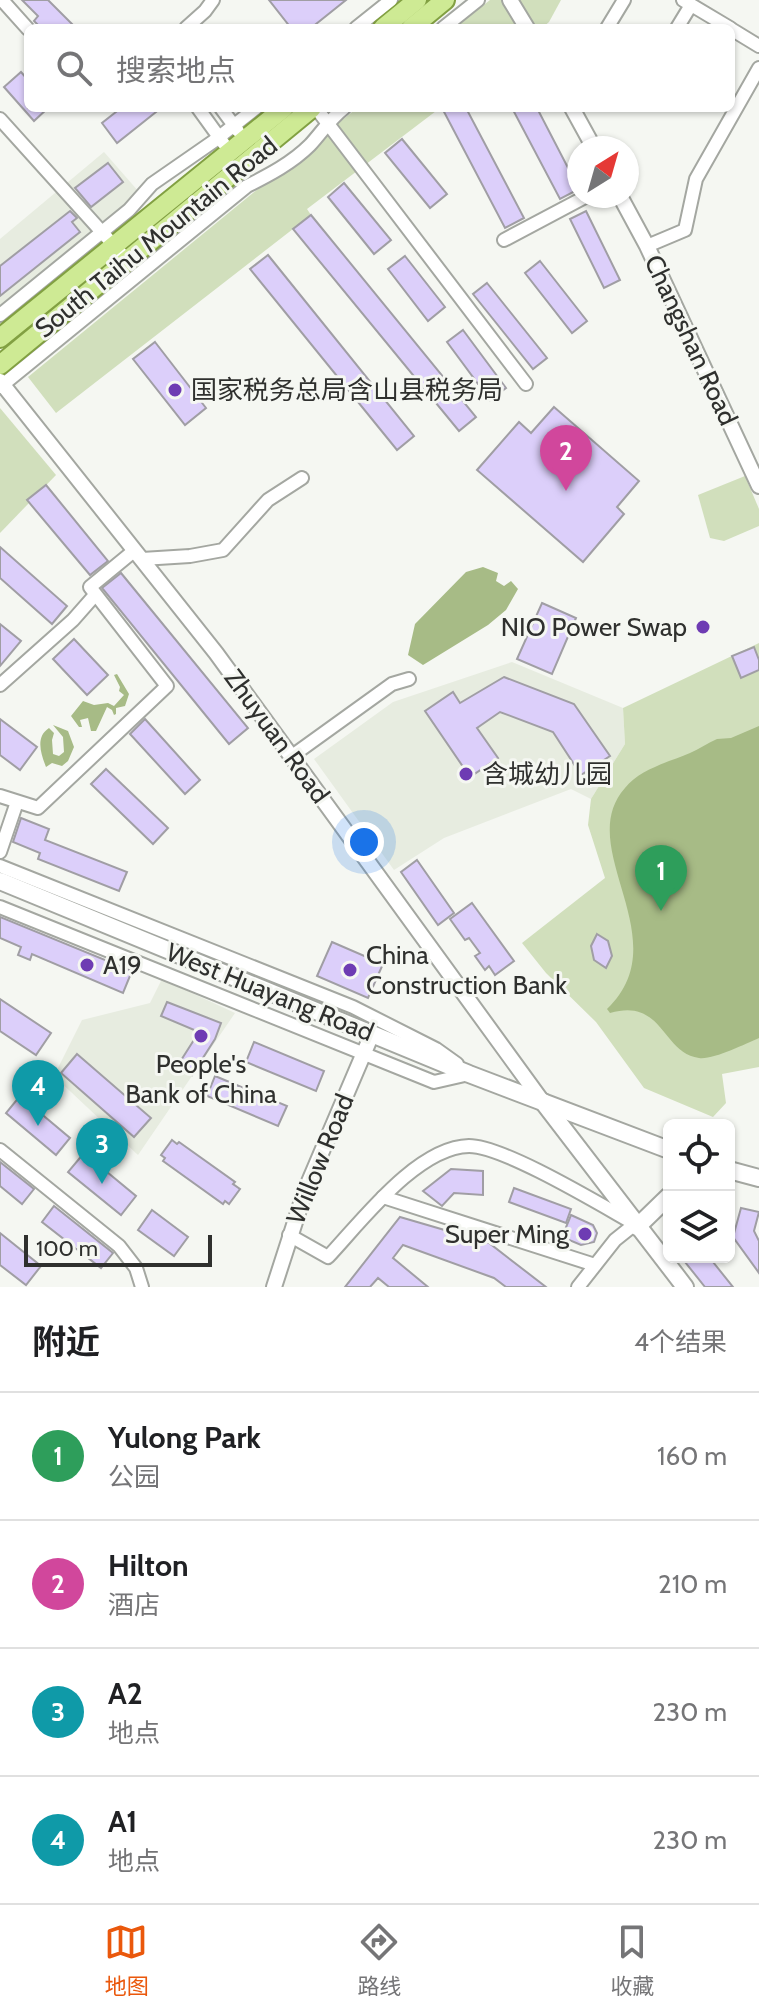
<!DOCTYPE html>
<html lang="zh">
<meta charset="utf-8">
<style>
:root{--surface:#fff;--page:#f2f2f2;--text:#202124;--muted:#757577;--line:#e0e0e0;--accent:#ea580c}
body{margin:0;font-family:Cabin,"Noto Sans SC",sans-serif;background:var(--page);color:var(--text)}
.controls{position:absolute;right:24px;bottom:24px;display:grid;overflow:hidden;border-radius:12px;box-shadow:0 2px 6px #0004}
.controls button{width:72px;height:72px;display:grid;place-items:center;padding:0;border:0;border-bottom:2px solid var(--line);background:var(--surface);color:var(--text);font:40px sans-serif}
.compass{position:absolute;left:567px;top:136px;width:72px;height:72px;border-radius:50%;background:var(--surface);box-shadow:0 2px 6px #0004;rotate:37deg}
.scale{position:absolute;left:24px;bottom:20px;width:188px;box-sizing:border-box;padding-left:8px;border:4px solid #2f302e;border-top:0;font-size:22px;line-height:28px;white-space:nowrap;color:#2f302e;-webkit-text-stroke:6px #f5f7f2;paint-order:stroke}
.you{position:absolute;left:364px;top:842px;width:28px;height:28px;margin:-20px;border:6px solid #fff;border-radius:50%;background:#1a73e8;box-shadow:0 0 0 12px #1a73e833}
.badge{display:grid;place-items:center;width:52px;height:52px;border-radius:50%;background:var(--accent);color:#fff;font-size:26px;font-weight:700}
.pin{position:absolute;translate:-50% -66px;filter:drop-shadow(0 2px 4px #0008)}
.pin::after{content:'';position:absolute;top:42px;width:28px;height:24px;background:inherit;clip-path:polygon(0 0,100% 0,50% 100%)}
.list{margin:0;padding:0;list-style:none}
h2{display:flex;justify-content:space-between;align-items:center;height:104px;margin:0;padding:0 32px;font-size:34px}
h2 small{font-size:26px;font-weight:400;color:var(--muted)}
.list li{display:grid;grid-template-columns:52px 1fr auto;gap:24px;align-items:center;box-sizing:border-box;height:128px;padding:0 32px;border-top:2px solid var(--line)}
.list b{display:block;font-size:30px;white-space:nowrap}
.list p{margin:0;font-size:26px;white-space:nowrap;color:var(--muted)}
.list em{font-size:26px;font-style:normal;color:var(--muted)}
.icon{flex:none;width:44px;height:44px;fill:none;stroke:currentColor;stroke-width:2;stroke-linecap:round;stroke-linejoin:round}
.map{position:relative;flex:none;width:759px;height:1287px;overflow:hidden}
.search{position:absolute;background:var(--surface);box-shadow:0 2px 6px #0004;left:24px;right:24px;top:24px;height:88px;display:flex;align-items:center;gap:20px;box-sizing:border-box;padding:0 28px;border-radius:12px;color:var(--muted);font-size:30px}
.sheet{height:616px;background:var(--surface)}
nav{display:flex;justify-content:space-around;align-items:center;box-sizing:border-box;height:112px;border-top:2px solid var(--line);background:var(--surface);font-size:22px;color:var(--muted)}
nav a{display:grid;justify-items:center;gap:4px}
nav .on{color:var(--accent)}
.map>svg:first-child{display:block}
</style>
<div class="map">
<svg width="759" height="1287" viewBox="0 0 759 1287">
<rect width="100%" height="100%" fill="#f5f7f2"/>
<g fill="#e7ece0">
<polygon points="104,152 139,192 0,306 0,239"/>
<polygon points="512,662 623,708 625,744 591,799 571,789 444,838 394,870 314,759 393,702"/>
<polygon points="162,979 235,1013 138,1155 54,1076 82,1020 150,1003"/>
</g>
<g fill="#d1dfbc">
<polygon points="490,0 561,0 549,22 542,28 455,28"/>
<polygon points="357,108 440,108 307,209 311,215 56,413 28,377"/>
<polygon points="0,408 56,475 0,533"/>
<polygon points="745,476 759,509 759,526 724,541 710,538 698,495"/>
<polygon points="759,643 759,1067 722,1074 726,1103 713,1117 644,1088 596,1022 546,973 522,943 605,878 588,825 591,799 625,744 623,708"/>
</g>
<g fill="#a7bb86">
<polygon points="483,567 498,573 496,581 504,586 511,581 518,589 506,610 488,625 423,665 408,655 415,624 466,572"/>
<polygon points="117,674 129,694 125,706 116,708 116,714 114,715 112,710 107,707 96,731 91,731 88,718 80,720 82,727 79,727 71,716 83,701 94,705 108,703 114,706 124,695 119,691 120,687 114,675"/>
<path d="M53,725L68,731L74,747L68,761L62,766L52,763L46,767C41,754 35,737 49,728L54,733L52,740L53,754L59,756L64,752L63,737Z"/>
<path d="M759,726V1038C745,1044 713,1060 699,1058C662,1053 663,997 610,1013L607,1009C680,939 572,848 625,788C640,769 669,762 690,753C699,749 708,743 717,739L731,738Z"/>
</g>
<g fill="#dccffa" stroke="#a09ea4" stroke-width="2">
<polygon points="22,0 48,0 76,28 41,28 34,21 38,16"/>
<polygon points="269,0 346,0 311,28 291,28"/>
<polygon points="21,72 28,80 28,108 48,108 34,121 4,87"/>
<polygon points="121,108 161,108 117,143 102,123"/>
<polygon points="442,108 466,108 524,218 505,228"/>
<polygon points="512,108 537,108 579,189 560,199"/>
<polygon points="402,139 447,194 430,208 385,153"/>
<polygon points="108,163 123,182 91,207 75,188"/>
<polygon points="344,183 391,240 374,254 328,197"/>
<polygon points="70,211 77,218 72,222 80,232 0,296 0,266"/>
<polygon points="586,211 620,280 604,288 570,219"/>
<polygon points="311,215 476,417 459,431 293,229"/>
<polygon points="268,255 414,436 397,450 250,269"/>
<polygon points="405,256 445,307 428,321 388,269"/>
<polygon points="540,261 587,321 572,333 525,273"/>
<polygon points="487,283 547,358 533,369 473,294"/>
<polygon points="463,330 506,388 490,400 447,342"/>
<polygon points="155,342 206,408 185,425 133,359"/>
<polygon points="554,407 639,481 617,507 624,514 583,562 477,470 519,422 531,433"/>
<polygon points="46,485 108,561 90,575 27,500"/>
<polygon points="0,547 67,606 52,624 0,578"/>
<polygon points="121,573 248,728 229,744 102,588"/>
<polygon points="542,603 576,618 552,674 517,659"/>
<polygon points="0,624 21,641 0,666"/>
<polygon points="74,639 108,675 87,695 53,659"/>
<polygon points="754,647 759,660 759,670 741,678 732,656"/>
<polygon points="504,677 574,704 610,756 581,775 553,732 500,712 477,728 498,758 470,777 425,711 453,692 460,703"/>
<polygon points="0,719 37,747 20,770 0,755"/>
<polygon points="145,719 200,780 185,794 130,734"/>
<polygon points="106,769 168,828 153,844 91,784"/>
<polygon points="21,818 49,829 45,840 127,872 119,891 38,859 40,853 13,842"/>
<polygon points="417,860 454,913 438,925 401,872"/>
<polygon points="472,903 514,961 495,975 489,966 485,970 475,956 480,953 469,938 465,940 450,919"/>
<polygon points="0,917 132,971 123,993 32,954 30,960 18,955 21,947 0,938"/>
<polygon points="597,934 608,941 612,956 606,968 594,960 591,946"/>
<polygon points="332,942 383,964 368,998 317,976"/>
<polygon points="0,999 51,1033 36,1055 0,1031"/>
<polygon points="167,1002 221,1023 215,1039 192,1075 178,1065 199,1032 161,1016"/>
<polygon points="254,1042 324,1071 316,1091 246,1062"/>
<polygon points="77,1054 151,1118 134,1137 61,1073"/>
<polygon points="215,1076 287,1106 278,1126 207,1096"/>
<polygon points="20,1096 70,1138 56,1155 6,1113"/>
<polygon points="172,1140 177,1144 179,1142 235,1182 233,1184 240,1189 229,1204 225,1201 223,1204 163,1161 165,1158 161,1155"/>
<polygon points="84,1153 136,1196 121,1215 68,1172"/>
<polygon points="0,1162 34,1189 22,1204 0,1186"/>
<polygon points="451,1169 483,1171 483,1195 454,1193 442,1206 423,1191"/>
<polygon points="514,1188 571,1209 566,1223 509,1202"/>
<polygon points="54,1206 113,1253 101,1268 42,1222"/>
<polygon points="741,1208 759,1212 754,1231 759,1241 759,1273 733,1237"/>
<polygon points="152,1210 188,1237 174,1256 138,1230"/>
<polygon points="571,1215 593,1225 597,1233 594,1242 581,1245 562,1237"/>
<polygon points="400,1217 489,1243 546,1287 506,1287 494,1278 403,1245 393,1258 428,1287 389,1287 378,1278 370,1287 345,1287"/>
<polygon points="0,1233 41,1266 26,1285 0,1265"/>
<polygon points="681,1257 709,1257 733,1287 705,1287"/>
</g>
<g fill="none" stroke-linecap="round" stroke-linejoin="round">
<g stroke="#a4a7a1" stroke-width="16">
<g id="minor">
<polyline points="2,0 28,29"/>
<polyline points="683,0 730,28"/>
<polyline points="186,28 205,11 213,0"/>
<polyline points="356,28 391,0"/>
<polyline points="443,28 478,0"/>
<polyline points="607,28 624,0"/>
<polyline points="677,28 691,5"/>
<polyline points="731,29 759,46"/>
<polyline points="198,108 224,144"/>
<polyline points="221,108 238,131"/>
<polyline points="316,108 526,384"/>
<polyline points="0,119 128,261"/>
<polyline points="504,240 587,196"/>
<polyline points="647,246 685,230 696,179 759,68"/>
<polyline points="0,315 129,210 152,184 214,141 256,108"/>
<path d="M0,387L247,186C269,175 292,163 310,145C322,132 329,120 344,108"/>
<polyline points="142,559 190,556 223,550 268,500 302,478"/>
<polyline points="0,685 73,620 95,595"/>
<polyline points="292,756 392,684 409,679"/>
<polyline points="0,796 38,808 167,686 90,587 135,550"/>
<polyline points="0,852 17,802"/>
<polyline points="0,866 353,1007 436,1049 457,1064"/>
<polyline points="0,907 434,1082 469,1074"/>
<polyline points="0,1150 119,1246 136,1268 142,1287"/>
<polyline points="383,1197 595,1265"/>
<path d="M289,1235L328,1257C361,1222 417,1147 469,1146C504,1146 601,1205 635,1224L615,1240L578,1287"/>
</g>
</g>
<g stroke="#a4a7a1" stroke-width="18">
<g id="tertiary">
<polyline points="510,0 527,28"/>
<polyline points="572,108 594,148"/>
<polyline points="620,196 647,246 759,486"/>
<polyline points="0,381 216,653 542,1101"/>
<polyline points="274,1287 305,1191 372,1034"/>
</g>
</g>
<g stroke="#a4a7a1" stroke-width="20">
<g id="secondary">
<polyline points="0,881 469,1074 669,1150"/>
<polyline points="543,1102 685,1287"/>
<polyline points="729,1170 759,1178"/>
<polyline points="637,1227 669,1196"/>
</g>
</g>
<g stroke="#82a042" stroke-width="22">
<g id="primary">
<polyline points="383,28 417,0"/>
<polyline points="411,28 445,0"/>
<polyline points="0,338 284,108"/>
<polyline points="0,365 312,108"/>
</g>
</g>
<use href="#minor" stroke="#fff" stroke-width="12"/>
<use href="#tertiary" stroke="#fff" stroke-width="14"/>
<use href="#secondary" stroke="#fff" stroke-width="16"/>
<use href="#primary" stroke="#ceea94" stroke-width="18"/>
</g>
<g fill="#6e3cb3" stroke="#f5f7f2" stroke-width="3">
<circle cx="175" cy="390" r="8"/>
<circle cx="703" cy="627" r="8"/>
<circle cx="466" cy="774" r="8"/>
<circle cx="87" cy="965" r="8"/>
<circle cx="350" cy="970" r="8"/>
<circle cx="201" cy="1036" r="8"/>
<circle cx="585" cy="1234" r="8"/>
</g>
<g text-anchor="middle" stroke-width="6" stroke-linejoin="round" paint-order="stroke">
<g font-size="26" fill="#2f302e" stroke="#f5f7f2">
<text transform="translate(156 237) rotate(-39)" y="9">South Taihu Mountain Road</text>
<text transform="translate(691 340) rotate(65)" y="9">Changshan Road</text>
<text transform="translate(277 736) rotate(54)" y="9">Zhuyuan Road</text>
<text transform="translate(270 992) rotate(22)" y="9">West Huayang Road</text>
<text transform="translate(320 1159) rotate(-68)" y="9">Willow Road</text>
</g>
<g font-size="26" fill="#2f302e" stroke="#f5f7f2" text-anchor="start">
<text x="191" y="399">国家税务总局含山县税务局</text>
<text x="687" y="636" text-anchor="end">NIO Power Swap</text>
<text x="482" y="783">含城幼儿园</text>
<text x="366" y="964">China<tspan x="366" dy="30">Construction Bank</tspan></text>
<text x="103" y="974">A19</text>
<text x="201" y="1073" text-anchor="middle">People's<tspan x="201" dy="30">Bank of China</tspan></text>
<text x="569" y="1243" text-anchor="end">Super Ming</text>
</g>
</g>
</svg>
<div class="controls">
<button><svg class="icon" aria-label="locate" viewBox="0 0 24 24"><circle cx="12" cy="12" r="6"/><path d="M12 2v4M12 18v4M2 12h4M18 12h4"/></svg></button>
<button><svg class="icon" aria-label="layers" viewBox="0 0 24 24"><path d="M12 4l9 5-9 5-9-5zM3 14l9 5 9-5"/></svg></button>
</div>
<svg class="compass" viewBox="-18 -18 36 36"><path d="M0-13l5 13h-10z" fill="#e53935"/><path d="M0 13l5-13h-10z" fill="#757577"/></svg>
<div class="scale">100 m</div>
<div class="you"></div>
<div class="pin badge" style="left:661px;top:911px;background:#2e9e5b">1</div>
<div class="pin badge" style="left:566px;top:491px;background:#d1479c">2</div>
<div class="pin badge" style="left:102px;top:1184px;background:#0f9aa8">3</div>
<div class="pin badge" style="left:38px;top:1126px;background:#0f9aa8">4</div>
<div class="search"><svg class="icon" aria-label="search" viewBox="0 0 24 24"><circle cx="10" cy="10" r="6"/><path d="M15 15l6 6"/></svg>搜索地点</div>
</div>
<section class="sheet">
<h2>附近<small>4个结果</small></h2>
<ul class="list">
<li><span class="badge" style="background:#2e9e5b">1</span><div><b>Yulong Park</b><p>公园</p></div><em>160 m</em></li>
<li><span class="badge" style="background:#d1479c">2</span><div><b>Hilton</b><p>酒店</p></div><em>210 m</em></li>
<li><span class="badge" style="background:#0f9aa8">3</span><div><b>A2</b><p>地点</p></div><em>230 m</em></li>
<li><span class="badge" style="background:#0f9aa8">4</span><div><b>A1</b><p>地点</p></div><em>230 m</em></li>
</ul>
</section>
<nav>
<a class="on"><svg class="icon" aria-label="map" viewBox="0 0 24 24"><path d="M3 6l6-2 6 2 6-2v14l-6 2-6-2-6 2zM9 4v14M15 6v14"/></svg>地图</a>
<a><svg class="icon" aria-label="directions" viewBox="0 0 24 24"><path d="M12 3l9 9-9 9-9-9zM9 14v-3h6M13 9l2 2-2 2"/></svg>路线</a>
<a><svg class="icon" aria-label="saved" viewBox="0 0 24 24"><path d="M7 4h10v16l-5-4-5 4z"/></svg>收藏</a>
</nav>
